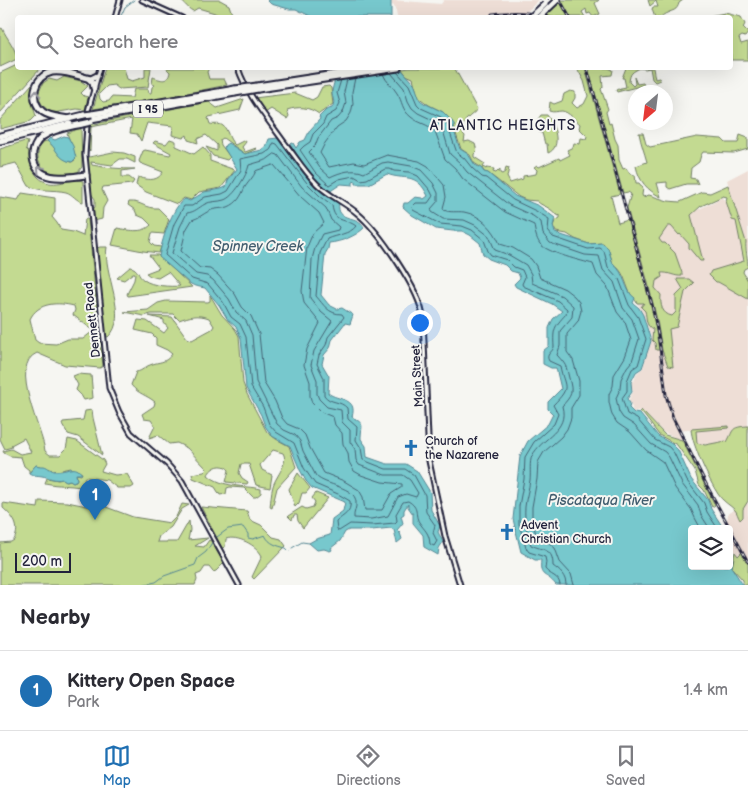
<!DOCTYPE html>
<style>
:root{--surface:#fff;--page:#f2f2f3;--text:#2b2b33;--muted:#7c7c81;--line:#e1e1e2;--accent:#1f6fb2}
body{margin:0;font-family:"Balsamiq Sans",sans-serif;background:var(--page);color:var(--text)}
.controls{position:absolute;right:15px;bottom:15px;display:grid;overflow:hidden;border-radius:5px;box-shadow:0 5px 20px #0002}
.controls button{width:45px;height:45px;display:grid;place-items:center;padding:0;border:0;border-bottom:1px solid var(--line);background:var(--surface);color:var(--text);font:25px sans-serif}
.compass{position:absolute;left:628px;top:85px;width:45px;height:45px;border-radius:50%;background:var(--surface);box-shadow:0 5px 20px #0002;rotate:208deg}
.scale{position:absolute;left:15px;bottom:12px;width:56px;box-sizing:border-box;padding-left:5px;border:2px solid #22223b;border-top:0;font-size:14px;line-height:18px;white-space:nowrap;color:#22223b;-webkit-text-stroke:4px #f6f6f2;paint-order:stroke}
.you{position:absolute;left:419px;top:322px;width:18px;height:18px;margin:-12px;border:4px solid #fff;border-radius:50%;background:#1a73e8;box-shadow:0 0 0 8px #1a73e833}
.badge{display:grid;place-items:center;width:32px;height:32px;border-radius:50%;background:var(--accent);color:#fff;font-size:16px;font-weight:700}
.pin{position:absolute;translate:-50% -41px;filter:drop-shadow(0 1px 2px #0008)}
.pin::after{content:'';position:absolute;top:26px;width:18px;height:15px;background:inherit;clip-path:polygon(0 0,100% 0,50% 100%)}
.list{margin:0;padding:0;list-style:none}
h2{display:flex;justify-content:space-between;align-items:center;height:65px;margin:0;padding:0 20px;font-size:21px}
h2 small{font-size:16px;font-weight:400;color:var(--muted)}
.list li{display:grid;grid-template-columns:32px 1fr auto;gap:15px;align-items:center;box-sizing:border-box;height:80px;padding:0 20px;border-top:1px solid var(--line)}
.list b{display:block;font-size:19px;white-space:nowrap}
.list p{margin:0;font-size:16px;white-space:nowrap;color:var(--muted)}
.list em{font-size:16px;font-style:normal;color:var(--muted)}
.icon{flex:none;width:28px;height:28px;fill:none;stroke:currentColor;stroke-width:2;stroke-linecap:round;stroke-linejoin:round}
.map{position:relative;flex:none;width:748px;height:585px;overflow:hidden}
.search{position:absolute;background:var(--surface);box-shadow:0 5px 20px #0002;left:15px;right:15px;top:15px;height:55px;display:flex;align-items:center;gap:12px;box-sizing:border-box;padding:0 18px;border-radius:5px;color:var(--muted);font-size:19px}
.sheet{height:145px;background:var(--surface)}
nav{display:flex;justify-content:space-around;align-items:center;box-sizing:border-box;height:70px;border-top:1px solid var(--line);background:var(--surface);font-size:14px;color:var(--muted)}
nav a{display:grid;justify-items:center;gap:2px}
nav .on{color:var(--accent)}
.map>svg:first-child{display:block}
</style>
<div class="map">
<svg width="748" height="585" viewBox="0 0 748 585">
<rect width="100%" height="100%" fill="#f6f6f2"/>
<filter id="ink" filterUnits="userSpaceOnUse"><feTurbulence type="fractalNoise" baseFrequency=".02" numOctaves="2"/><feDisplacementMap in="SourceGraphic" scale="10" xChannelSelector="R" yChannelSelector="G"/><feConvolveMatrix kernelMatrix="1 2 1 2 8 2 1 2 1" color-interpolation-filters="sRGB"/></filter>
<g filter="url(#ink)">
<g fill="#eeded6">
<polygon points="391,0 441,4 444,0 539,0 520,18 397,17 396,11 394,6 392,5"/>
<polygon points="748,169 748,253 727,180"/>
<polygon points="723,197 737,221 747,262 739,267 748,283 748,426 737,427 732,442 696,445 690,429 678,430 682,440 676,438 663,432 641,410 633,412 629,399 633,392 631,382 634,381 637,373 643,368 651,337 643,314 611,253"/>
<polygon points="748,501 748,560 743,552 738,556 735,552 733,552 729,544 729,529 726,529 728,514"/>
</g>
<g fill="#c3da91" stroke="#727e66">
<path d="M177,0H220L229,5L233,17H220L215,13L198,8L193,11C186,8 185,1 177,0Z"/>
<polygon points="562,0 599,0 595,3 600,14 593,17 590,13 587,14 586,9 582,12 585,17 544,17"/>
<path d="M648,0H683L679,3C677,11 673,10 667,13C662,15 661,18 655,18L652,9L653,7H658L656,1L650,6Z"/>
<polygon points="725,13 741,17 745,24 743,28 748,33 745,37 742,36 739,38 741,44 748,42 748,60 731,60 730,18 703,17"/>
<path d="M2,28C7,39 16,48 17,59L0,67V29Z"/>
<polygon points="17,65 18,68 41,68 0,113 0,73"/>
<path d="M105,68H124L127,79L132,81L145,77V68H151L148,87L119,89L114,85L107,86L99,94L100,99L103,102L109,101L112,97L132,98L134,89H148L149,93H151L152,87L155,85L152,84L153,77C161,80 168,83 170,72L166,68H209L207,72L209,79H224L227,85L148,101L93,109Z"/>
<path d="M410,68H459L455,69L477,109C475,113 470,115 466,120C464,123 462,127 460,130L465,136L464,142L469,141L475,144L477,151L474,154V157L485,164L483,167L486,169L487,168L494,169L493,172L496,173L500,169V173L502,174L505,172L506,167L509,168L507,177L510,183L523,179V176L536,174L537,170L534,167L537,165L539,167L559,158L560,160L570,155L567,150L573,147L574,143L580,144L581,138L586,139L587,136L579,128L580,124C575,120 569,112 562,111C557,111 554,113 549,111L550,102L554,104L562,101L564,94L570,91L575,92V98L572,103L577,108L584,104L588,96L584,81L577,68H585L620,194L611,196L618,223L628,220L654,318L659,350H656L655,343L652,340L653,329C645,326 647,318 645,311L641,307L644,303H637C635,299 632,297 630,293C625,282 624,271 613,264L608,248L603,243L589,244L575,239L567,234L556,232L553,226L555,221L560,218V215L559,216C555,214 553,211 550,209C546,206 540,205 537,201L526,200L519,197L488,173L484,172L482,168L474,163L470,155L461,149L455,131L454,124L443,112L429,105L418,97L413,78L406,75L402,69Z"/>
<path d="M588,68H608L613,70L612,75L602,76L603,87L601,89L608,109L606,112L609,124L611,123L615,139L618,145L619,160L623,169L626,168L630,174L635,175L636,183H639L643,188L642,195L643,197L649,195L668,201L680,202L702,192L710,193L728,185L746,242C745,248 748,259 748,267L744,269L743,272L748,281V299L718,282H716L709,275L711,271L744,261L736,221L732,220L726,201L727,197L723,196L701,206L691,215L703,261H700L689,248V244L680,234L679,235L671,226H668L659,239L662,243H665L675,253L682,273V276C675,277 669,272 661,273L662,277L656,281L655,288L661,295C660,305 662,314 672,316L676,312V296L683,289L677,279H689L694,283L685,292L677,327L669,329L673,367L668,366L662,350L657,320L648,283L627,208L631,194L628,192L623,193Z"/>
<path d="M626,68H653L655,79L659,78L660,80L655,82L652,79L650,68L645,69L640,68C632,72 630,73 629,82L633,86L635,84L634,77L637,84L643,83L644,85L617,92L616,90L618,89L621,90V88L626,87L624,78H622Z"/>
<path d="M64,77L81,81L88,86L81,93L84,96L88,97L85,110L77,109L53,113C46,110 39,103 38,94L43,83L49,79L57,81Z"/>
<polygon points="32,84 31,100 36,116 31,121 0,129 0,120"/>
<path d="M329,86L331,88L333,104L319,114C309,107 299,106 287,110L289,116L287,119L271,109L265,113L254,98L295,93L312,100L317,97L322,87Z"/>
<path d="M244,99L240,110L209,117L208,118L210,124C214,125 220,123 223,126C228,129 228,139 235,145L245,140L246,142L242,147L245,152L256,148L257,149L245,154L223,138L220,140L221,145L230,157L227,160L213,156L206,147L217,151V145L206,135L197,139L198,143L188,140L187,135L183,138L172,135L173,126L147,123L141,141L137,134L130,133L132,119L91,127L90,151L88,149L90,125L133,116L209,102L217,108Z"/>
<path d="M541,115H547C554,124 563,147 548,153L547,144H545L542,133H540L539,129H536L534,125Z"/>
<path d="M81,128L82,167L78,172C64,174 45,177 39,161C36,154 39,148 43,142L47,141C57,147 59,160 72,162L75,160V155L67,133Z"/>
<path d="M639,133H643L646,144L650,147L697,137L722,139L726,143H738L740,135L748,138V149L734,153L703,152L701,155L699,162L691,168L690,178L696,179L698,184H686L670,189L667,187V182L657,183L661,197C647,190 639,181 636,166L647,162C644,151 641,144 639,133Z"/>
<path d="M170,139L176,141V146L194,154L203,147L210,155V161L235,170L221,188L199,192L191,200L184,198L177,204L146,192L136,185L138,177C148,180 157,182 163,172L140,163L139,161L143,151L145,150L170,155L171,153L153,143L155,141L166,144Z"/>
<path d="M25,141L28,142L26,149C35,155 30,170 38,177C53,191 67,177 83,181V202C76,201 73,194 66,192C53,189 41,192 29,186L16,163L0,167V149Z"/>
<path d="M113,152L124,153L135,157V163L127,159H120L112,165L91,162L92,165C107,168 121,169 135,169L122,171V177H129L134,181L132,184L103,187L102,190L107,201L103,208L102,219L94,221L92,211L95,207V199L90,192L87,159L89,157Z"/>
<path d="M22,193L55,198V212L52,217L57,223L61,230L73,232L83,236L85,219H88L99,329L90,328L73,315L75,310L74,306C58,302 38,302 30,319L35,340L39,343L56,344L68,339H83L93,331H99L103,366L100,368L65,365L37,353C8,365 43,431 45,451L50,455H60L66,449L68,439L77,441L103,460L105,464L101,471L115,475L127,474L134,486L131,488H117L107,480L85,477L81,487C69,485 57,486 45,483L47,478L58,480L63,479L67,481L70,480L73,482L76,481L77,478H75L77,477L76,474L81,475L82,473L71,468L57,471L36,465L29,473V470L24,466L21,457L10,456L4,453L3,451L11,449L20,454L31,452L24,438L11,445L12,447L5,449L0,439V197L18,200Z"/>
<path d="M129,202C142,201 144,209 158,208L169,219L164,234L152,233L150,242L154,246L161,247L159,253L143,251L112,245L117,228C128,230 142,234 151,225L144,218L137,215L135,210L128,205Z"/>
<path d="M100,247H107C102,272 130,318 108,337L105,336L97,248Z"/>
<path d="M149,255H158L192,287L128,296L127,294L134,280L135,273H133L124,280L117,278L130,267C139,268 137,276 144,280C152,286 170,287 180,286L168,272L158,278L150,276L146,273L159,268Z"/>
<path d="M210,295L222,315L235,329L239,336L243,383L247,394L267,432L276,439L289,446L296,467L277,488L272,508L270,507C271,500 271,493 273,486C276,476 289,463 283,453L273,450L260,465L262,470L272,475L270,488L256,485L249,464H241L239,473L242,478L248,482L247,484L226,482L229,470C223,462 211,467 208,475C223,488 243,485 261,489V493L256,497H253L244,488L230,487L227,488L226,494L220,495L215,487L193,478L192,474L204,472L207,469L187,448L177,443L169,444L158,435L149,438L155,426L151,420L144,419L142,414L154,406L155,402C147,395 138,394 131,385L136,372C143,371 144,367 150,365C159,361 165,364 172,354L167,350L156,345V338L152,334L135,330L138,320L147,321L164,333L168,328L164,323V320L149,316L172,317L187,338L192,340L212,329L214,326L209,318C198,314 190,316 179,320L173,314H151L144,316L124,312L148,310L158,303L166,301L208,302L210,301Z"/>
<polygon points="78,374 91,375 93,398 84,400 81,395 76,390 78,385 73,376"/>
<polygon points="92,410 93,418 102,455 78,437 68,434 62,424 63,422 83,420 85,411"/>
<polygon points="641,410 665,435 682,440 715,505 712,507 711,505 704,490 699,485 695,471 677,445 659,435 643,414 639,412"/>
<path d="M729,426V428L696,431L697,443L705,445L726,441L727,442C734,430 730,427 748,426V501L743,509V517L740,520C738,517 737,512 735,510C730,505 722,501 718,494C709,480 692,445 691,429Z"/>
<polygon points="298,473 310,488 306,493 302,493 299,503 295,507 289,489"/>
<polygon points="316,493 328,498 303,528 298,521 297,515 294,515 292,520 288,516 302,507 306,509 313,507 315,502 312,498"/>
<path d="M105,496H107L106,507L133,517L170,523L176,517L182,504L189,505L182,509L171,527L159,536L157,542H177L189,521L190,530L188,540L208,538L195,546L204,547L209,540L211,541L224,563L216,571L213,572L209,567H205L201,573L196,575L197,580L195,585H0V543L11,542L14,540C21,526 13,517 3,508V503L38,508L39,501L67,502L102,509Z"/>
<path d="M201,507L247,511L250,520L261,525L273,537L281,539L286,546L254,579L252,577L262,556C257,545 237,535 226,539L225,547L222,548Z"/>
<polygon points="735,552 738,556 742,552 748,563 748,585 743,585 743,580 732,568"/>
</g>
<g fill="#77c8cd" stroke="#558693">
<polygon points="267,0 391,0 391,17 312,17 296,9 289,9 271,4"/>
<path d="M335,68H400L414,83L420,100L424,103L443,112L451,120L454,124V131L460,149L468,154L475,165L481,168L484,172L488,173L515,196L539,206L555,218L553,226L555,233L589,244L602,243L608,248L613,264C626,273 624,291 635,298L633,303L639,308L643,315L651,341L642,368L636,372L631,382L632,392L627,399L630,403L629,408L634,413L640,414L658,436L672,444L678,450L691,479L708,500L711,509L724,529H692V566H729V544L733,552L732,568L743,585H556C546,572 539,579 541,560H535L521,552L513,519L520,456L528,441L548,424L553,414L548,409V402L561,389L556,368H551L543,364V351L549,346V328L553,319L562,311L552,304L516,287L514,284L520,278L518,273L511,271L505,265L489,259L483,254L480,243L470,235L462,231H453L436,229L412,215L403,207L404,203H408L415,197L422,198L424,199L428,196C416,171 404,181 387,174L369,184H356V181L353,182V185L341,184L329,192L311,175L290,144L293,143L296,148L300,142L305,140L310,130L320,119L319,117L326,110L332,108C336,99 332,100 332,92C333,83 337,79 335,68Z"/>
<path d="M64,136L68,137L73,146L76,158L72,162C57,160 57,147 47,141L50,138L55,140Z"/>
<path d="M278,138L314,184L339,203C336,224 359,213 364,228C356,236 341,242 329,243L328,249L325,254L321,295L329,305L337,309L342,308L353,315L350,324L345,323L332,340L330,348L324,355L322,364L329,376L328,393C338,401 358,397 352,417C366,425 361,424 361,439L366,446L367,457L387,464H406L417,471L430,492L431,510L440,526L438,532L443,542L439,548L438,555L424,547L423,535L413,523V514L408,507V504L404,510V514L401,516L403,523L397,530L400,533L402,539L397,543L394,530L391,528L372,530H349L345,532L340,541L331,548L332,550L330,551L324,549L317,550L309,543L316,539L330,535L332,519L343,511L345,502L312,488L306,481L300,470L290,446L272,436L265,426L261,415L246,388L241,338L236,327L228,320L219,305L205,288L195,286L189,283L159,257C161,243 172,206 185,199L190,201L204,192L221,189L226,187L228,180L237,169L224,148L225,145L228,143L245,154L262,150L266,147L269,139Z"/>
<path d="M36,465C39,466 41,466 44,466C49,467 51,472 58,471C69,471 75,464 82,474H76L77,480L73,482L70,480L66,481L63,479C54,481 49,477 42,476C36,475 34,476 29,473Z"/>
</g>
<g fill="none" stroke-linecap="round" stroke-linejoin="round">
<g stroke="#446475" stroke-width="1">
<polyline points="397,72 409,85 417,104 421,108 441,117 447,124 457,153 464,158 472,168 482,177 486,178 513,200 536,211 549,219 548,231 553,237 588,249 600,248 604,251 608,267 619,279 629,305 638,317 646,339 638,365 632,369 627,381 627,391 622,398 627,414 637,419 655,440 669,447 674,453 687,481 704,503 707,512 718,529"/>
<polyline points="391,73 404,88 408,101 412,108 418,113 437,122 442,127 450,154 460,163 467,172 509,205 533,216 541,222 543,234 550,243 585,255 599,256 603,270 614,282 623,308 632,319 639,339 632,361 627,367 621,379 620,389 616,398 619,412 623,418 634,425 651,444 665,452 669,457 682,484 698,505 701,515 710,529"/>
<path d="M383,74C386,82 393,86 397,93C403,102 401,109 411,117C418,123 428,124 435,131L445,159L455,168L463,179L505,212L534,225C535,232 536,238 540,244C548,253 582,261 593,264L597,275L607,286L617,312L625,322L631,340L625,357L614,375L613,386L609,394V402L612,415L617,423L630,432L646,450L663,462L675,488L691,509L695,518L701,529"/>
<path d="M355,78L352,92L353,104L351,113L346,121L337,127L325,143L320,153L329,167L354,162L364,164L387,155L419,161L428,166L444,185L446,197L443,208L444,210C450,213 457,211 464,212C481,215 494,229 500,244L513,248L531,259L536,266L540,278L565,289L574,296L579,302L581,311L578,321L567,334V352L573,360L579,381V395L571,408V418L567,429L561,437L544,452L538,462L537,479L532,507V518L537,539L549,543L555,548L560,562L571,574L574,585"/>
<path d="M347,79L344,92L346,103L343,112L338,118L331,121L318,138L315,146L309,152L320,168L330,177C340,172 354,168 364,173L382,163L388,162L411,166L421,170L433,183L438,193V201L431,209L432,212L443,219L464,220L475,225L489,236L495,250L509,255L526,265L531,274L532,283L562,296L573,306L572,317L560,331V346L557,355C566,365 566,365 569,378C573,393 572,395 562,406C569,431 542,437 532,456C529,463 531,472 530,480C529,489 526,497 525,507C524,520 527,533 531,545C544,551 553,548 553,566C560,571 566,576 566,585"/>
<path d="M341,80L337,93L340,103L336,111L326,117L323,124L313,134L310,142L304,146L300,150L315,172L329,185L339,179L354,176L361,180L367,179L385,169H390L394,171L409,172L418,176L430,190L433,196L428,203H416L412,207L413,210L440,224L462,226L472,230L484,240L488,251L491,255L507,260L514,267L522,270L525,277L522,284L523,286L558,301L567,309L566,314C554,327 553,329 554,347C552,353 545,354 549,361L560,366C564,388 572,386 553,405L558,414L554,424L534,442L525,457L524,479L519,506V524L526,548L529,552L545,557L546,562L545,569C550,576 559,575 560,585"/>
<path d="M274,143L277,144L307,183L320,196L332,205C334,224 346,218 356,226C351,234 335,235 327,239L320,253L316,296C324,305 328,314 342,314L344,317L328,337L326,345L319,355L317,364L324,378V395C330,404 340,400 347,408L348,419L357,427L356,440L361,448L363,460L386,469H405L414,475L425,495L426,512L435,525L433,533L437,541L434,546L430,544C429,532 425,531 419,522C414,514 420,508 408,501L403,502L396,514L397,521L395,523L372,525L350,524L339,531L337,530L336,522C343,515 352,513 350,501L338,494L315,484L304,468L294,443L276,432L269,424L263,407L251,387L246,337L240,324L231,317L223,302L208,284L192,279L165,255L174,224L184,206H192L205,197L222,194L228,191L241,170L240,159L264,154L270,150Z"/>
<path d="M275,154L278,155L302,187L326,208L331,220L339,227L338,230L322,234L315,248L312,259L310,298L321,312L332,321L314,351L311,365L317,380V394L319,399L327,407L341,410L342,422L350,430V442L355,449L356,460L359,465L385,475H403L410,480L418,493L416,497L406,494L398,497L388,516L371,519L354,518C353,513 357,508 356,502C355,486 325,486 316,476L303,451L300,441L295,435L284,430L277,424L256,382L252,335L246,321L236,312L229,299L213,280L207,276L196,274L172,253L180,227L187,213C195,212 198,208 205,204C210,201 218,202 224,200C234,197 247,175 249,165L266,160Z"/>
<path d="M274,165L301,197L319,213L324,223L313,233L307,247L302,291L304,303L320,323L307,349L304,365L310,382V396L312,403L321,412L333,417L335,425L342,433L343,444L348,453L349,462L354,471L361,475L382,482L402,484V487L391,494L382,510H365L363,497L359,490L344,481L324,473L310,448L305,435L299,429L287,424L282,418L275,401L264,383L259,334L251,316L242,307L235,294L218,275L210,269L200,268L181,251L186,230L192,220C199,218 203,214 209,211C214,208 222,209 228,207C238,203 241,196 245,187C249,181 253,178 256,171Z"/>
</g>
<g stroke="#558693" stroke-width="1">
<polyline points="120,18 125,7 134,0"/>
<path d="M217,537L228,529L243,527L248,534V538L253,539L265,535C269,544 278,546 286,548L289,551"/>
<polyline points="292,548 302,542 309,543"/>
<polyline points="141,585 156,582 164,576 195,565 198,558 206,552 213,541"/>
</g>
<g stroke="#22223b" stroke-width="7">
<g id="secondary">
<polyline points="142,0 182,18"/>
<polyline points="115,18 120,0"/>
<polyline points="100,68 88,111 85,155 109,388 119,412 131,433 167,464 182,481 239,585"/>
<path d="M238,68C247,95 267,118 284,142C295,156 304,171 317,184C329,196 344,202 357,213C378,230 421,291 423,318L429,461L445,536L460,585"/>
</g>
</g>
<g stroke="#22223b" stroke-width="9">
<g id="highway">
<polyline points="89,79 93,83 94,88"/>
<polyline points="257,86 374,68"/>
<polyline points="258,89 398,68"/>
<polyline points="92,114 235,89"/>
<path d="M69,119C60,117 50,117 43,112C28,100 34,76 52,72C65,70 78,76 91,79L97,76"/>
<polyline points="91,119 235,93"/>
<path d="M82,124C69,127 53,129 42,137C36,142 32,150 33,158C37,184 68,177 86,175"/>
<polyline points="0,136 84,115"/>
<polyline points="0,141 70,124"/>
</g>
</g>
<use href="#secondary" stroke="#f6f6f2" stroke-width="3"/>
<use href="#highway" stroke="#f6f6f2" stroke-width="5"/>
<g stroke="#22223b" stroke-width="3">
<g id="rail">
<polyline points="560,0 570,18"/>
<path d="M492,14C512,12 531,11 550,18"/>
<polyline points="587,68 652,305 659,340 666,395 673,418 707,486 748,562"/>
</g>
</g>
<use href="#rail" stroke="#f6f6f2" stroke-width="1" stroke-dasharray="4" stroke-linecap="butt"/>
<g stroke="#22223b" stroke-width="9" stroke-linecap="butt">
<g id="highway-bridge">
<polyline points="530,18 545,4"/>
<polyline points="538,18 557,0"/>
<polyline points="235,89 257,86"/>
<polyline points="235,93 258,89"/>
<polyline points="84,115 92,114"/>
<polyline points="82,124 91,122"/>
</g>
</g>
<use href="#highway-bridge" stroke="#f6f6f2" stroke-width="5"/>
</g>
<defs><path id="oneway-chevron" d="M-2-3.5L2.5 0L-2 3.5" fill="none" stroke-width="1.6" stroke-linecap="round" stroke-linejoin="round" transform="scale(1.25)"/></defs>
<g stroke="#9797a0">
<use href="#oneway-chevron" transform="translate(36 94) rotate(-89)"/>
<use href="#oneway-chevron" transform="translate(40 169) rotate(-132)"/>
</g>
</g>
<defs>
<g id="church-bare" transform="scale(1.35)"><path d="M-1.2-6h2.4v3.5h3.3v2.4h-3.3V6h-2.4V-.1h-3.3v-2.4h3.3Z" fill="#1f6fb2" stroke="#f6f6f2" stroke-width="2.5" paint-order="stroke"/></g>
</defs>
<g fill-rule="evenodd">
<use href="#church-bare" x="411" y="448"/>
<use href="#church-bare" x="507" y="532"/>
</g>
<g text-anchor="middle" stroke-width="4" stroke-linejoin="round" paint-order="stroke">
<rect fill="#f6f6f2" stroke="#626272" stroke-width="1" x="133" y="100.5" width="30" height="17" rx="4"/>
<g font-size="11" font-weight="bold" fill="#22223b">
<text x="148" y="113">I 95</text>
</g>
<g font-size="12" fill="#22223b" stroke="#f6f6f2">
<text transform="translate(92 320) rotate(-96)" y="4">Dennett Road</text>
<text transform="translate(417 376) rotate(-93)" y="4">Main Street</text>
</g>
<g font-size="12" fill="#22223b" stroke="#f6f6f2" text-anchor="start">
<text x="425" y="445">Church of<tspan x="425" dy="14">the Nazarene</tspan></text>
<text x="521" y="529">Advent<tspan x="521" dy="14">Christian Church</tspan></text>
</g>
<g font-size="14" letter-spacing="1" fill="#22223b" stroke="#f6f6f2">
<text x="503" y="130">ATLANTIC HEIGHTS</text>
</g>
<g font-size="14" font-style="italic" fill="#405c6e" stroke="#f6f6f2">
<text x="258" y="251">Spinney Creek</text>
<text x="601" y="505">Piscataqua River</text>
</g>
</g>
</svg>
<div class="controls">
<button><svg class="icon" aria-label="layers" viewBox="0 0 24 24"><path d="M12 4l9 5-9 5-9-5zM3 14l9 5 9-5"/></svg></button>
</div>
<svg class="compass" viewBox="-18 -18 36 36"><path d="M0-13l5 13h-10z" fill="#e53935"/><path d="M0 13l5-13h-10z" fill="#7c7c81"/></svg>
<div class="scale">200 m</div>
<div class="you"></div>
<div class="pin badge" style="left:95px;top:520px">1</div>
<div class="search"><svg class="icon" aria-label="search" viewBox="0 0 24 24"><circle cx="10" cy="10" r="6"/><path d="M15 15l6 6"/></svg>Search here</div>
</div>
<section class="sheet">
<h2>Nearby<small></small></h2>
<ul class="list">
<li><span class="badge">1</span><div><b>Kittery Open Space</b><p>Park</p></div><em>1.4 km</em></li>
</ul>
</section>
<nav>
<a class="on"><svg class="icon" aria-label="map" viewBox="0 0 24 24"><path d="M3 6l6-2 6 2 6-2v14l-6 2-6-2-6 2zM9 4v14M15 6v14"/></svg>Map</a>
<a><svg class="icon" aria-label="directions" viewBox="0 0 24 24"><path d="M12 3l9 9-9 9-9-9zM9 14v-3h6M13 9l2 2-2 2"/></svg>Directions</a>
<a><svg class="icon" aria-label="saved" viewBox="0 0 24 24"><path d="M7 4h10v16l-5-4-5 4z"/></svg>Saved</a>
</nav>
